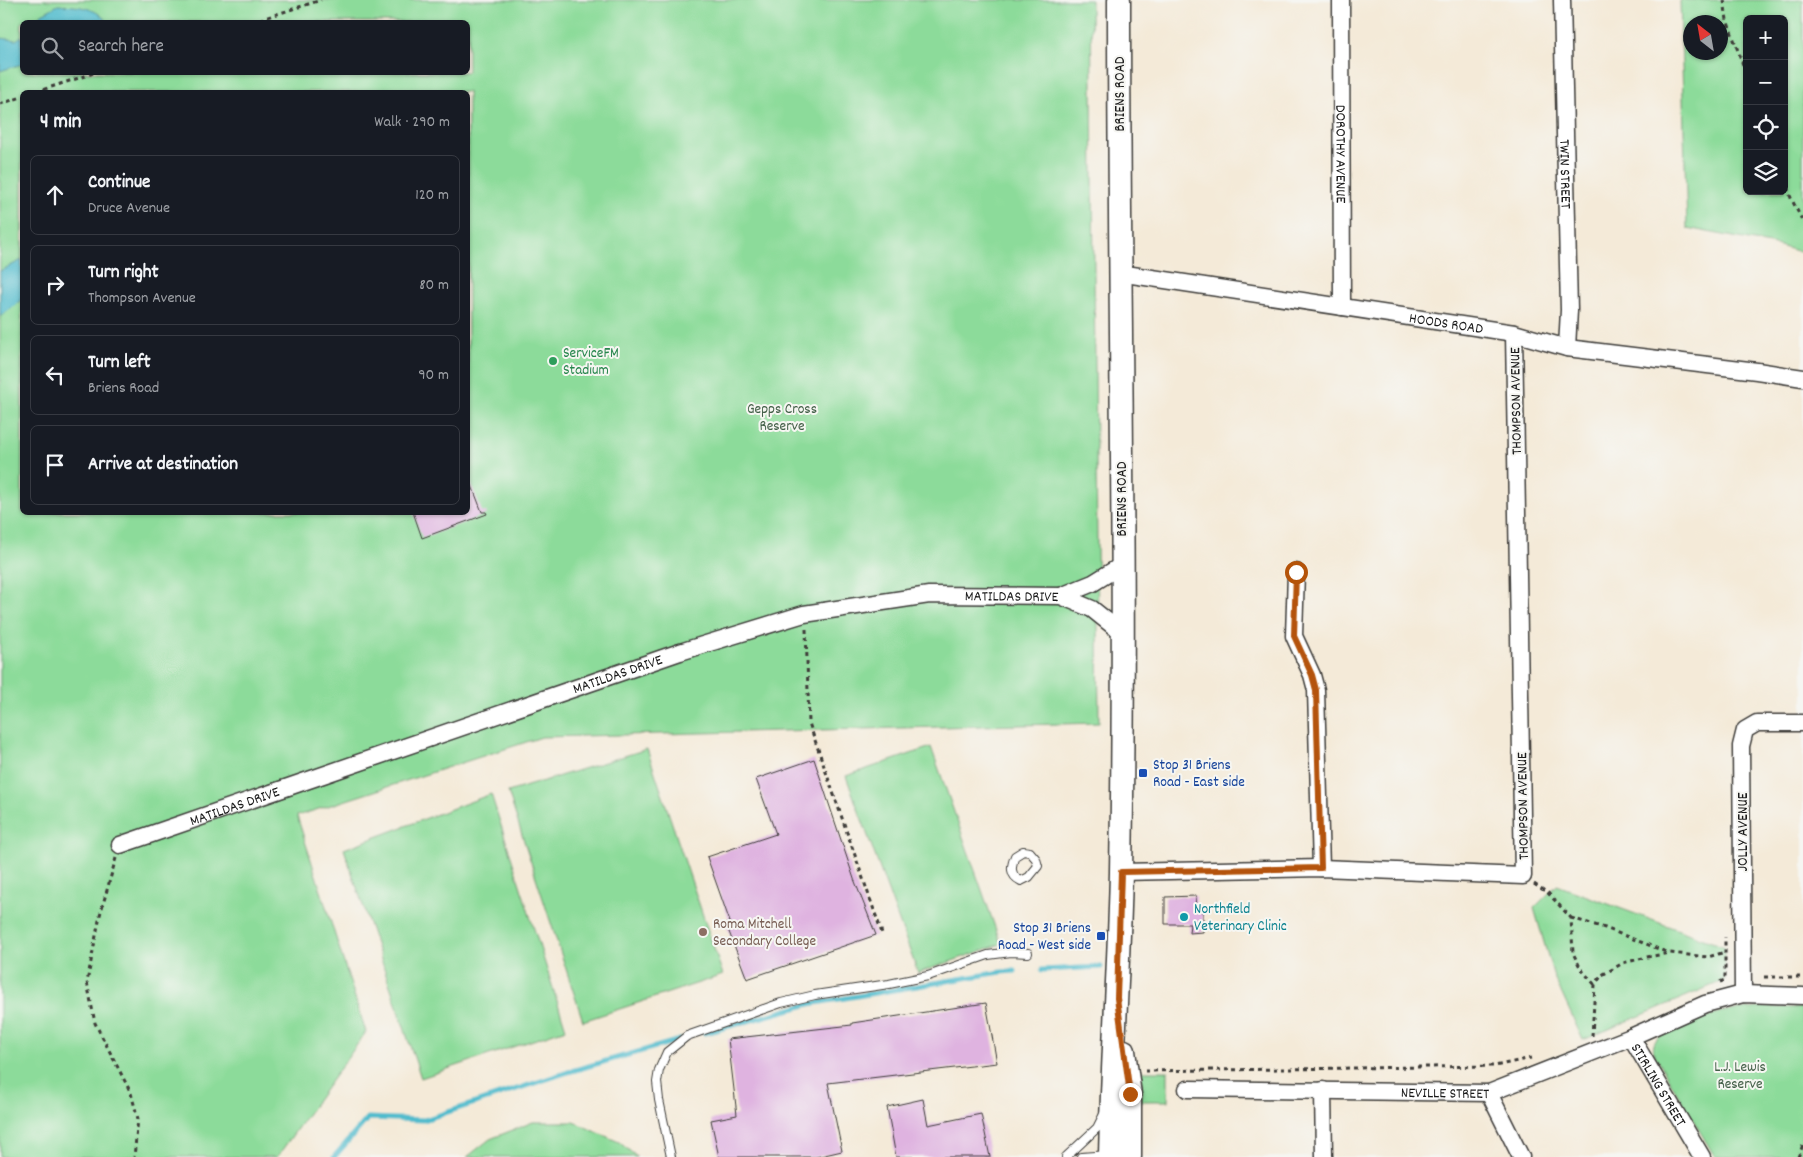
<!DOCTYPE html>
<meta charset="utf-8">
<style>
:root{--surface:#171b24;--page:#242831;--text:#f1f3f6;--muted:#9ea1a6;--line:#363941}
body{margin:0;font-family:Dekko,sans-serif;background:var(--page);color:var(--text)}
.controls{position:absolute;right:15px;top:15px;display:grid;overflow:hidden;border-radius:8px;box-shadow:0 1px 4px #0004}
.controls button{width:45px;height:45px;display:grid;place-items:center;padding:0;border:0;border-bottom:1px solid var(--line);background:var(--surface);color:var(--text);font:25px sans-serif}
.compass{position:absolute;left:1683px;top:15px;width:45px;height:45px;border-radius:50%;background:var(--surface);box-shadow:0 1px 4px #0004;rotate:329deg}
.stop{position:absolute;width:15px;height:15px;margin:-11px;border:4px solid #b45309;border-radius:50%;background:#fff}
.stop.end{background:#b45309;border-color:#fff;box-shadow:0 1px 5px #0008}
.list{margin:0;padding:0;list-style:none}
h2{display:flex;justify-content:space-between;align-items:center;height:65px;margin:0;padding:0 20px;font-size:21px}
h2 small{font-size:16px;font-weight:400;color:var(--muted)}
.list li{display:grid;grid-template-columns:32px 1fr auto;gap:15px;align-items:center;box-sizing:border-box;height:80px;margin:0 10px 10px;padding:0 10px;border:1px solid var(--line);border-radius:8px}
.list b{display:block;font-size:19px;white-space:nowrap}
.list p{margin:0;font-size:16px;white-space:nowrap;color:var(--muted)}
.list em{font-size:16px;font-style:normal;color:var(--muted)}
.icon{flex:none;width:28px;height:28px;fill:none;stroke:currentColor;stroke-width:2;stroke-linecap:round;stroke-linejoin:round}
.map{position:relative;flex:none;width:1803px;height:1157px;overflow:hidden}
.search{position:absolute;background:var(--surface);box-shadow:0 1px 4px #0004;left:20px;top:20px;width:450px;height:55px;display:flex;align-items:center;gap:12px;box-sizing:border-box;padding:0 18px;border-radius:8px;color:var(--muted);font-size:19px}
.panel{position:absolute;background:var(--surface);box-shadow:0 1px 4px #0004;left:20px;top:90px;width:450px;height:425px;border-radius:8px}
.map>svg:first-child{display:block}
</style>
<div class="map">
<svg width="1803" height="1157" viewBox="0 0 1803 1157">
<rect width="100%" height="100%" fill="#f6f6f2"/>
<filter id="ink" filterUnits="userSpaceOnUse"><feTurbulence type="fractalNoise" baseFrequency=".02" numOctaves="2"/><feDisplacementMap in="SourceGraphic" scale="10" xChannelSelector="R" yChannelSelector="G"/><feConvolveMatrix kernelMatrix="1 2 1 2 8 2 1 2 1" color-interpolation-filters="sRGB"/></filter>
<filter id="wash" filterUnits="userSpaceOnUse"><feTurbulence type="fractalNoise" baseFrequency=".0096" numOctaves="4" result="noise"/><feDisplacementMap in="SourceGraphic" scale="20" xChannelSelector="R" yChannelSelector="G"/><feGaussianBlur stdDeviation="1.12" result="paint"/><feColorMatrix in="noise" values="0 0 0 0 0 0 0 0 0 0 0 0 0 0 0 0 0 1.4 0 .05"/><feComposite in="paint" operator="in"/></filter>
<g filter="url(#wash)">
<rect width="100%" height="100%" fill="#f4ead8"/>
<g fill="#8cdb9a" stroke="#547c5b" fill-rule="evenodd">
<path d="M0,0H1091L1099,723L542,737L297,816L366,1032L277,1157H0ZM22,22H468V72H22ZM22,92H468V512H22Z"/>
<path d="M1680,0H1803V253L1780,246L1687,228ZM1747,19H1784V191H1747ZM1690,22H1720V52H1690Z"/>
<polygon points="931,747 1001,944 918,973 846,776"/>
<polygon points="647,749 723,975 583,1021 508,792"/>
<polygon points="491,794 566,1029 421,1078 344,849"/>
<polygon points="1557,885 1725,947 1725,980 1583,1040 1554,977 1534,908"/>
<path d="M1769,1007L1803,1008V1157H1715L1654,1054C1652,1045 1655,1039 1663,1034L1725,1011Z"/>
<polygon points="1142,1071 1168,1071 1168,1101 1141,1101"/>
<polygon points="533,1122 574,1122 619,1142 637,1157 467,1157 490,1139"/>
</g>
<g fill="#51bccd" stroke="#366c74">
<path d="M58,5C75,6 96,6 107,22H36L40,15Z"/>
<polygon points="22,36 22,64 0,71 0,38 16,40"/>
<polygon points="22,260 22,300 0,317 0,271"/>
</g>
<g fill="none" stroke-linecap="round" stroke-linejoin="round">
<g stroke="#51bccd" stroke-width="5">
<polyline points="1042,970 1101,967"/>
<polyline points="705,1033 809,1004 1001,972 1015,971"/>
<polyline points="334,1157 368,1118 424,1120 568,1072 680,1040"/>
</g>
</g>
<g id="blocks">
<g fill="#dfb3e0">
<polygon points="468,478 469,478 482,512 486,512 487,514 422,538 413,512 468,512"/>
<polygon points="814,759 854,879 876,935 747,979 726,924 730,922 707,857 776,834 756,779"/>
<polygon points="1196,896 1195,910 1203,910 1203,932 1189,933 1190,924 1165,924 1165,897"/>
<polygon points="986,1003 997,1063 828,1083 842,1151 816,1157 719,1157 711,1120 737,1115 728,1039 852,1025 852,1023"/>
<polygon points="923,1099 928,1125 981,1114 990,1157 896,1157 887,1107"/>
</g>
</g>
</g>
<g filter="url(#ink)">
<use href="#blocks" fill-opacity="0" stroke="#3c3b38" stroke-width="1"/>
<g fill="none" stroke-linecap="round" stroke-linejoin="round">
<g stroke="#3c3b38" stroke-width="10">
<g id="lane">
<path d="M1023,851L1030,852L1036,859L1038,866L1029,877L1021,881C1009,875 1011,866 1015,856Z"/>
<polyline points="671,1157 659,1100 657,1082 659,1070 667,1052 687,1036 781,1003 815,995 889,984 928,976 988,955 1011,952 1028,953"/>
<polyline points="1066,1157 1097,1128 1104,1114"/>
<polyline points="1081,1157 1109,1155"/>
</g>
</g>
<g stroke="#3c3b38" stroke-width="19">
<g id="street">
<path id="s1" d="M1341,0L1342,307"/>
<path id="s2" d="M1562,0L1569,310L1567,348"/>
<path id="s3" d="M1119,273L1514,333L1567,348L1757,371L1803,378"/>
<polyline points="1296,572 1294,636 1312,675 1316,690 1321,868"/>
<polyline points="1061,596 1093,583 1122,565"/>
<path id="s4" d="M120,845L680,652L804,614L929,595L1061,596L1092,609L1122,633"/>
<polyline points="1121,872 1321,868 1523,876 1514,333"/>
<polyline points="1743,994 1741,746 1745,730 1757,723 1803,723"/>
<path id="s5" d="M1631,1037L1702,1157"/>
<path id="s6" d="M1187,1089L1489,1093L1631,1037L1705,1004L1743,994L1803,996"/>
<polyline points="1323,1090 1324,1157"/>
<polyline points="1489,1093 1521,1157"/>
</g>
</g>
<g stroke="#3c3b38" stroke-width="25">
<g id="secondary">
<polyline points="1124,1051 1130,1095 1130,1157"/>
<path d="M1110,1157C1112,1062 1119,967 1121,872C1126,582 1119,291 1119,0"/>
</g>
</g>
<g stroke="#3c3b38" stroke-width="3" stroke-dasharray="4 4" stroke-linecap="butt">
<polyline points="1724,0 1727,20 1747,76"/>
<polyline points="252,22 321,0"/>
<polyline points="36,92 97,72"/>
<polyline points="0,104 22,97"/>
<polyline points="1784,180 1791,198 1803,222"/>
<polyline points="806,629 809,723 883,936"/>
<polyline points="116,858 100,915 87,982 95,1023 131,1093 138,1119 134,1157"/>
<polyline points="1534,884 1548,893 1571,918 1573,953 1581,969 1595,985"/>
<polyline points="1571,918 1605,928 1669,953"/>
<polyline points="1764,977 1803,977"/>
<polyline points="1720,982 1725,980 1725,937"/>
<polyline points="1592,1036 1595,985 1602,975 1623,963 1647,957 1670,953 1708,957 1725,952"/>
<polyline points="1145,1071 1495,1066 1531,1058"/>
<polyline points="1798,1157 1803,1145"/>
</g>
<use href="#lane" stroke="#fff" stroke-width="8"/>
<use href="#street" stroke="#fff" stroke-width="16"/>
<use href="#secondary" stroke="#fff" stroke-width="22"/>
</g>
</g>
<g fill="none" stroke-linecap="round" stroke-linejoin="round" filter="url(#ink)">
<polyline stroke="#b45309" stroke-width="6" points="1130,1094 1117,998 1121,872 1321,868 1316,690 1312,675 1294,636 1296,572"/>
</g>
<circle fill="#2e9e5b" stroke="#f6f6f2" stroke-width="2" cx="553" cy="361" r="5"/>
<g fill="#1a4fb4" stroke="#f6f6f2" stroke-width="2">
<rect x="1138" y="768" width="10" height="10" rx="2.5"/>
<rect x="1096" y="931" width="10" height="10" rx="2.5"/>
</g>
<circle fill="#0f9aa8" stroke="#f6f6f2" stroke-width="2" cx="1184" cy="917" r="5"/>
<circle fill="#8d6e63" stroke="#f6f6f2" stroke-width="2" cx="703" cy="932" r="5"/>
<g text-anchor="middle" stroke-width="4" stroke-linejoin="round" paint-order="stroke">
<g font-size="15" fill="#1c1c1c" stroke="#f6f6f2">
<text transform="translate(1119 94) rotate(-90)" y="5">BRIENS ROAD</text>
<text dy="5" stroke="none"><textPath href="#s1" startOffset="154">DOROTHY AVENUE</textPath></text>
<text dy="5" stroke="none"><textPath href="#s2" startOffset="174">TWIN STREET</textPath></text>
<text dy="5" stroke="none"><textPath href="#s3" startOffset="331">HOODS ROAD</textPath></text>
<text transform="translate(1515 401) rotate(-91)" y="5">THOMPSON AVENUE</text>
<text transform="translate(1121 499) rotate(-90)" y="5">BRIENS ROAD</text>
<text dy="5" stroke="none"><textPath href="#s4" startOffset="931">MATILDAS DRIVE</textPath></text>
<text dy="5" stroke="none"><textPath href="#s4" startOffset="526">MATILDAS DRIVE</textPath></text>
<text dy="5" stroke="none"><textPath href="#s4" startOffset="121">MATILDAS DRIVE</textPath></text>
<text transform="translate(1522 806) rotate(-91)" y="5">THOMPSON AVENUE</text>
<text transform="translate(1742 832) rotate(-90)" y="5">JOLLY AVENUE</text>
<text dy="5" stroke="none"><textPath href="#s5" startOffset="55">STIRLING STREET</textPath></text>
<text dy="5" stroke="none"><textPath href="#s6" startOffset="258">NEVILLE STREET</textPath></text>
</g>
<g font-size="15" fill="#27864d" stroke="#f6f6f2" text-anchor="start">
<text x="563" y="357">ServiceFM<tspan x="563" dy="17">Stadium</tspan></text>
</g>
<g font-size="15" fill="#435f48" stroke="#f6f6f2">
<text x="782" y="413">Gepps Cross<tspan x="782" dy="17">Reserve</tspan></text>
<text x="1740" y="1071">L.J. Lewis<tspan x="1740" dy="17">Reserve</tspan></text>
</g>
<g font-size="15" fill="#164399" stroke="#f6f6f2" text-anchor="start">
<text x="1153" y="769">Stop 31 Briens<tspan x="1153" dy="17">Road - East side</tspan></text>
<text x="1091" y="932" text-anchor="end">Stop 31 Briens<tspan x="1091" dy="17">Road - West side</tspan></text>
</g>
<g font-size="15" fill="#0d838f" stroke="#f6f6f2" text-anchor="start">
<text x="1194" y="913">Northfield<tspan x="1194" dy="17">Veterinary Clinic</tspan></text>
</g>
<g font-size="15" fill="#785e54" stroke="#f6f6f2" text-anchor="start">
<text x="713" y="928">Roma Mitchell<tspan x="713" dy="17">Secondary College</tspan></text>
</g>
</g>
</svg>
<div class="controls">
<button>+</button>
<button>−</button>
<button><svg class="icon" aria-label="locate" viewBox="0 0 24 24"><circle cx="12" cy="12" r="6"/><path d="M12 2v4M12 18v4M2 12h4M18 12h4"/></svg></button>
<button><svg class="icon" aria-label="layers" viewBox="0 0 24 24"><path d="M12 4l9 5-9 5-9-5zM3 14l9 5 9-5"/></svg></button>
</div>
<svg class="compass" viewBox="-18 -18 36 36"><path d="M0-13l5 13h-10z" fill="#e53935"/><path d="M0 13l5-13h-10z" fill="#9ea1a6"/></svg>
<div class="stop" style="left:1296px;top:572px"></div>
<div class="stop end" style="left:1130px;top:1094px"></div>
<div class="search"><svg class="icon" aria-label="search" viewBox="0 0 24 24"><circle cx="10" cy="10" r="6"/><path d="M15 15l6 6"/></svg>Search here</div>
<section class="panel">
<h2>4 min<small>Walk · 290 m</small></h2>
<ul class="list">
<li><svg class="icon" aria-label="ahead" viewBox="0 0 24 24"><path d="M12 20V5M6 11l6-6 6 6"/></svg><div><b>Continue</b><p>Druce Avenue</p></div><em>120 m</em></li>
<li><svg class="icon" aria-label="right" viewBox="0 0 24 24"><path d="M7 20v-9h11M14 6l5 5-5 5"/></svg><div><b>Turn right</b><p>Thompson Avenue</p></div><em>80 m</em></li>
<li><svg class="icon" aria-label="left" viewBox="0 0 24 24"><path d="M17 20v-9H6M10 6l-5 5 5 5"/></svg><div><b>Turn left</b><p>Briens Road</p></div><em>90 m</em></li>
<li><svg class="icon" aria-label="arrive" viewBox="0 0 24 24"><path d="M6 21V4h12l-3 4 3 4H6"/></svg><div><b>Arrive at destination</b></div></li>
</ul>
</section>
</div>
